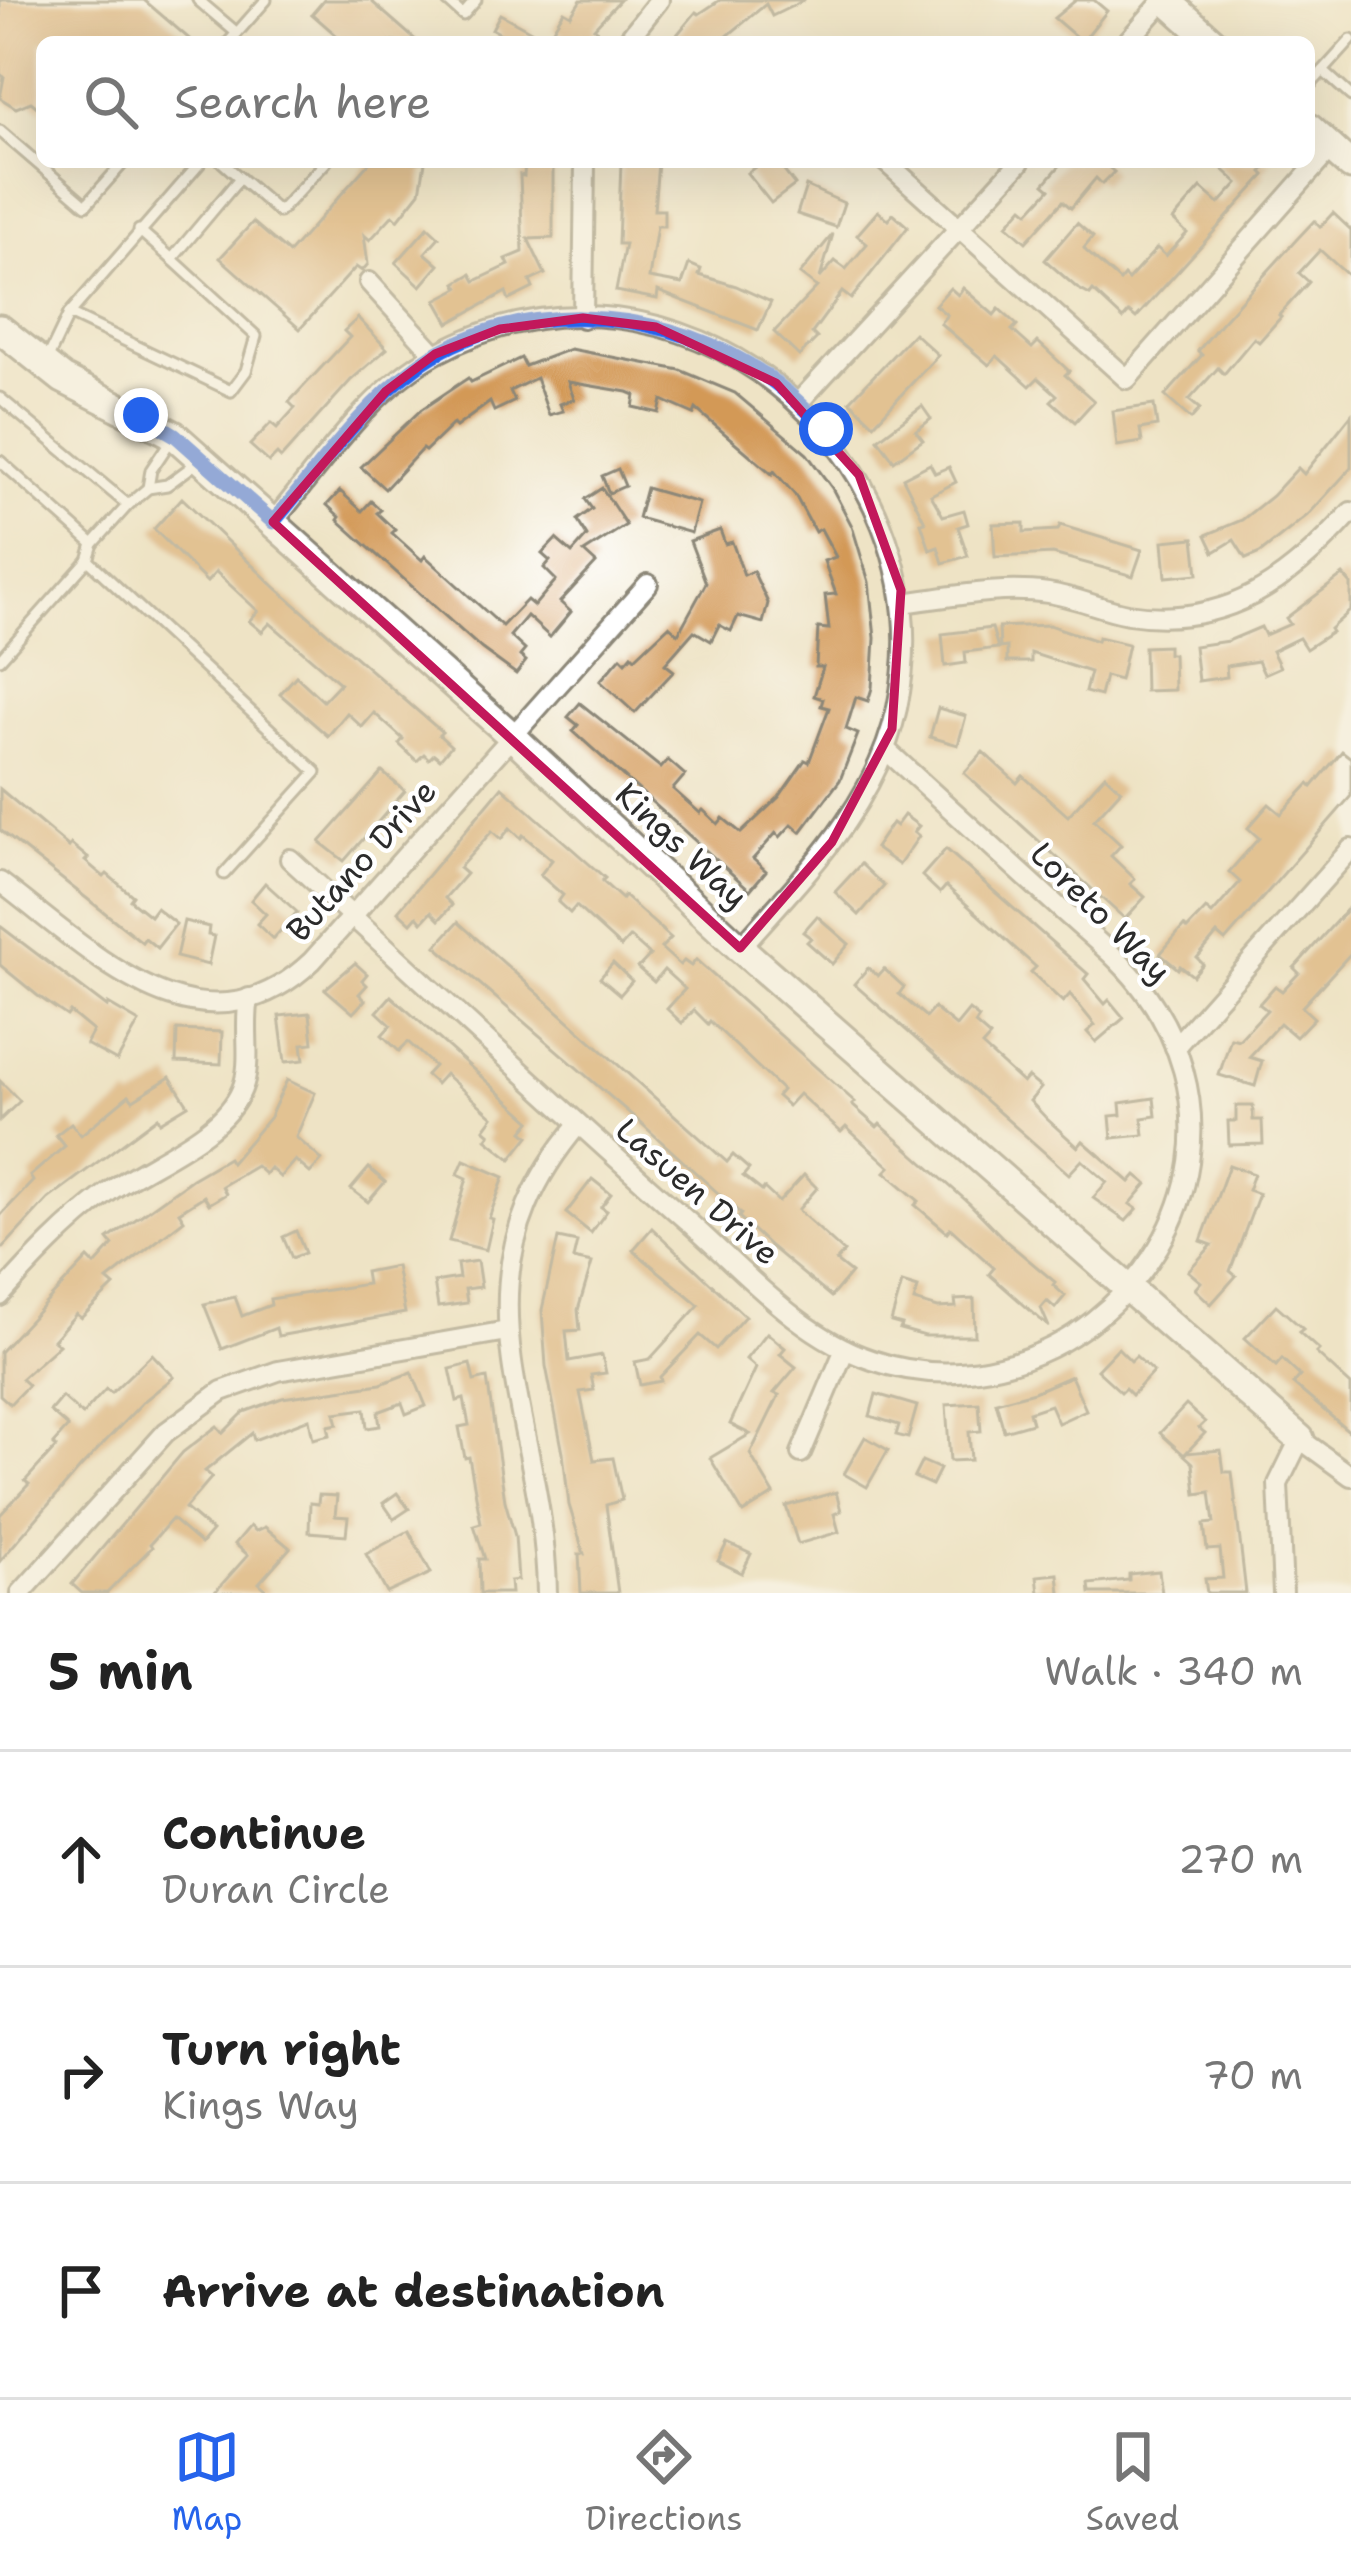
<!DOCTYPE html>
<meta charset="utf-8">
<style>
:root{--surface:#fff;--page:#f2f2f2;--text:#222;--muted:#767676;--line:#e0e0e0;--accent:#2563eb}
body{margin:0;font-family:"Shantell Sans",sans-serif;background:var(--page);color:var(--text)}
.stop{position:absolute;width:36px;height:36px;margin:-27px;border:9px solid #2563eb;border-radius:50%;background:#fff}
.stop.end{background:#2563eb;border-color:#fff;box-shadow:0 3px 12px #0008}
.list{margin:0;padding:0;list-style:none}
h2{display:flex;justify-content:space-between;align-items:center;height:156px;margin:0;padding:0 48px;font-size:51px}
h2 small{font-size:39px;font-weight:400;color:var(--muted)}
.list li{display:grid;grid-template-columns:78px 1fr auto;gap:36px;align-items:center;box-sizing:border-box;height:216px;padding:0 48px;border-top:3px solid var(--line)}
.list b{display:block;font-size:45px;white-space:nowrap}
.list p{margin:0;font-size:39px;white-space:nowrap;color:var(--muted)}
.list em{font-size:39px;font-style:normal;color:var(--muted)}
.icon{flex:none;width:66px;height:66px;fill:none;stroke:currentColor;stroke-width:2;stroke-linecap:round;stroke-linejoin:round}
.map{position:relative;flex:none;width:1351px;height:1593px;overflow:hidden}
.search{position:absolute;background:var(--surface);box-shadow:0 12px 48px #0002;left:36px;right:36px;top:36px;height:132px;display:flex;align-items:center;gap:30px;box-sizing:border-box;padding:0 42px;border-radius:18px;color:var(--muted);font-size:45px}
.sheet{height:804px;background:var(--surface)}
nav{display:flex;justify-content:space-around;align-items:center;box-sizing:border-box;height:168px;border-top:3px solid var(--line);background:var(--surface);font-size:33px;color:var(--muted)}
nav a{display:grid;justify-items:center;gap:6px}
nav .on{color:var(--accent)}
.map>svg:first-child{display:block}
</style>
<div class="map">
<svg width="1351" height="1593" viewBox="0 0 1351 1593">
<rect width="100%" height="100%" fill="#fff"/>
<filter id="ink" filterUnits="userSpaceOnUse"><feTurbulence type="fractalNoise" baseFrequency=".00833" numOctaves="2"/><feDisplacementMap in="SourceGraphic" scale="24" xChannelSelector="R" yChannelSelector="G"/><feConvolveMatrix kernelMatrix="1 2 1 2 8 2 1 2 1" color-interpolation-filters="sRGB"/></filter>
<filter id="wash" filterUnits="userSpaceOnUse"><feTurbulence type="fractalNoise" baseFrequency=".004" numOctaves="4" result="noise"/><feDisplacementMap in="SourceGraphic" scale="48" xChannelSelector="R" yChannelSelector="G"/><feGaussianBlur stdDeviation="2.7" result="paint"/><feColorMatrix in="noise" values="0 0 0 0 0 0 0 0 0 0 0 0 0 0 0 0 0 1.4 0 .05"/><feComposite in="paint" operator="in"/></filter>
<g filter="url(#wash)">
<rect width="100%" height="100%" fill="#eee3c5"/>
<g id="blocks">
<g fill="#d39956">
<polygon points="0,0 144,0 193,42 42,42 42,111 31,102 16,108 0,98 4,77 0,74"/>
<polygon points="324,0 370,0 418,42 344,42 312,14"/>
<polygon points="581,0 620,0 594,28 597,30 590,42 574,42 553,29 564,11 571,15"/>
<polygon points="720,0 805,0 772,16 766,4 720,42 671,42 696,12 699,14"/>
<polygon points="1076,0 1094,0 1107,11 1082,42 1054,18"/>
<polygon points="500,14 531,31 525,42 496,42 501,34 492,29"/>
<polygon points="370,162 425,162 420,192 398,220 393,215 370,240 364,235 368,264 362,271 356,267 300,329 220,258 253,222 289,253"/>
<polygon points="525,162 553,162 553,238 528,239 545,274 530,281 533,288 509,300 506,292 449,323 436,300 459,288 456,283 471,274 475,281 509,265 506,259 523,252 520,175 524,176"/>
<polygon points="621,162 658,162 654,210 664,210 664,226 657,226 649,278 682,284 689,264 701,269 699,275 736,286 771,302 758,330 658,291 657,299 616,291 625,244 618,244"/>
<polygon points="762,162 777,162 795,185 771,203 747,173"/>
<polygon points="1063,162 1103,162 1114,172 1102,184 1096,178 1071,208 1063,201 1026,242 1007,225 1023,207 1029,212 1050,189 1044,184"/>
<polygon points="1215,162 1271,162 1262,172 1265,175 1136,318 1129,312 1123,319 1093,291 1090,295 1077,288 1045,260 1077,223 1093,237 1084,248 1086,251 1120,281 1124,276 1128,280 1157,248 1166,256 1187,233 1173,220 1201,188 1219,204 1238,183"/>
<polygon points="806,186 844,203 836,227 797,214"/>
<polygon points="878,211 888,220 893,214 908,227 851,299 842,292 812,333 817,338 799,356 774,332 817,287 800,274 833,234 820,278 835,261 846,269 867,244 857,235"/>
<polygon points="1333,213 1351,230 1351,278 1320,250 1299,273 1309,282 1279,315 1281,317 1259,342 1254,338 1224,374 1218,368 1189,400 1200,409 1191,419 1165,396 1202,355 1198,351 1220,324 1297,239 1314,221 1320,227"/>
<polygon points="428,227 439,237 425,253 439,265 421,286 396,263"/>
<polygon points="950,288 958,295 963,288 994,315 999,309 1017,325 1012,330 1032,348 1038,342 1069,371 1065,375 1094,401 1075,422 1051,401 1057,395 1038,378 1030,386 997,356 989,365 940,323 947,315 935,305"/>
<polygon points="358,318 387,349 351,380 281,458 277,454 269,462 250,445 271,423 277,428 295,408 289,402 350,337 344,331"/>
<polygon points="914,333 938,355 874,424 850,401"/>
<polygon points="570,349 680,370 735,393 807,454 832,488 852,526 869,582 875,638 872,688 868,701 856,697 846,729 858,734 840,780 801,832 792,824 780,837 776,833 753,859 766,871 750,890 573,731 578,725 568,717 580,703 661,768 668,760 685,775 673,789 700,813 703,810 718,824 723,818 741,833 779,797 805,760 809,762 829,708 821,706 823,699 814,696 823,667 816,667 818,628 829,629 825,595 836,594 824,561 836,557 821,529 815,532 795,495 774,471 772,474 696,409 694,414 662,400 659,413 633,407 635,395 628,392 568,382 574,399 560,404 563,411 549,415 536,378 510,391 515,401 494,411 490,402 456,427 453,424 425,451 422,449 385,489 361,467 422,409 468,378 471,382 521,358 525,366"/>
<polygon points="1154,405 1157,426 1140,429 1142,442 1117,446 1113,411"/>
<polygon points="922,406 931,419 916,431 923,440 894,461 878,439"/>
<polygon points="1351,415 1351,468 1309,514 1260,553 1246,559 1234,540 1214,552 1206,535 1242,520 1272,496 1298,468 1304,474"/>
<polygon points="930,464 935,473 949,467 956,482 931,495 943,516 964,510 968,524 958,527 968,556 943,563 938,547 930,550 921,523 925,522 903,478"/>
<polygon points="618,469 625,486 609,493 602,476"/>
<polygon points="602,488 626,525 584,552 596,563 560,602 571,612 550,637 527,616 510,636 525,650 520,656 526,661 516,674 482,649 338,520 340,517 327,505 340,491 362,511 371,501 381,510 377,513 395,530 392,533 422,560 425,556 502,626 527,600 534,606 556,580 544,568 550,561 542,554 556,539 572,553 587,536 577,520 592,509 585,499"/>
<polygon points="646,488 699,503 691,533 638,518"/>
<polygon points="182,498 277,589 442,732 439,735 451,746 440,759 434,754 429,759 424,754 417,761 399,744 403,739 374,713 362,727 347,713 328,736 280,694 296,676 323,701 340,683 270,623 262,632 249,621 258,611 216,572 207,582 154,529"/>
<polygon points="1024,523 1024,532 1058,530 1060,525 1142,550 1133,576 1053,554 995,557 993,524"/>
<polygon points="720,530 725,544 732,542 744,575 753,571 768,603 763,623 738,616 731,631 719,625 711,641 694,631 665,664 674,671 635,713 600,681 621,657 626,662 632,655 635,658 669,626 678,634 706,583 690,541"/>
<polygon points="1194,538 1198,574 1166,577 1163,541"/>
<polygon points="1343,575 1351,584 1351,610 1330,629 1332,632 1306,649 1299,638 1272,651 1280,667 1264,674 1258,661 1226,666 1227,677 1198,681 1194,646 1228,641 1261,627 1265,635 1290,624 1286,618"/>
<polygon points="1049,625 1097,641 1098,637 1128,644 1120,680 1105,676 1100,696 1085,692 1090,672 1031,653 1031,662 1007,662 1007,647 1000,648 999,627"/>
<polygon points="992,628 998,648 965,652 966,663 945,666 942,634"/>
<polygon points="1168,646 1168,654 1173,654 1174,690 1145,691 1144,647"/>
<polygon points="938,708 966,716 958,745 930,737"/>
<polygon points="1342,751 1351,758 1351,796 1225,941 1217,934 1197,958 1203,964 1193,976 1180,966 1178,969 1160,954 1184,926 1187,929 1206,909 1212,914 1240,882 1229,872 1259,838 1248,828 1269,804 1281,814 1309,784 1312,787"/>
<polygon points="983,752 1017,783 1023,776 1068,816 1105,775 1121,790 1094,820 1121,845 1111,856 1135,879 1130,884 1145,897 1125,919 964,773"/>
<polygon points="382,772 405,791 344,861 320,842"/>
<polygon points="502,787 605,878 602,881 622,899 624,896 671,938 661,948 680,965 684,961 691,966 696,960 855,1102 852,1105 877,1127 880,1124 970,1204 1007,1242 1055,1282 1053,1285 1065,1296 1055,1308 1047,1301 1041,1308 1049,1327 989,1274 994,1268 950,1228 947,1232 915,1205 919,1201 885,1172 890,1167 846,1127 841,1132 799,1094 788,1106 777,1096 782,1090 710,1021 708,1024 694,1010 682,1023 667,1009 685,989 664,970 654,982 638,968 650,955 630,937 621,947 576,906 570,913 558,902 563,895 540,875 552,860 523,835 521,838 510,828 501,839 492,831 459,868 466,874 445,898 452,905 439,920 431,912 422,922 417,916 411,923 398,911"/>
<polygon points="0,789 69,847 71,844 88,858 85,861 104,877 107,874 133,896 130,900 150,916 156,908 176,924 157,948 145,938 142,942 0,830"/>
<polygon points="904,815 919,826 914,832 919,836 899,865 875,848 892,823 896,826"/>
<polygon points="946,849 1088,974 1084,979 1105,1004 1109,1000 1124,1018 1096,1042 1087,1032 1095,1025 1070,994 1063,1002 1031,972 1036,967 946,886 940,893 922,876"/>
<polygon points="861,864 884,886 859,915 835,892"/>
<polygon points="265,883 297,912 273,939 257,924 266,914 251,900"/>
<polygon points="1351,905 1351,953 1302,1007 1314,1018 1296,1037 1280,1023 1249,1057 1262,1061 1255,1086 1219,1075 1231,1038 1239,1040 1267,1010 1259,1004 1275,986 1282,991 1299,973 1294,968"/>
<polygon points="817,916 849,944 832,964 807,942 811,938 803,932"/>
<polygon points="184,921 209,927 208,935 214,936 208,965 176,957"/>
<polygon points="458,922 727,1162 733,1155 749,1169 743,1176 762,1191 764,1188 779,1202 804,1175 817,1188 798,1210 844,1252 836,1261 851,1273 831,1297 771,1247 739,1217 741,1214 641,1123 436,946"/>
<polygon points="0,926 107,1007 108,1004 139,1022 117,1061 86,1044 93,1031 70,1012 67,1016 38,996 0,965"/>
<polygon points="355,963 367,974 362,980 367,985 359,994 365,1000 353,1013 325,989"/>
<polygon points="613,963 632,981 620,995 600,978"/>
<polygon points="868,968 878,976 884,969 904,987 899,994 926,1017 934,1008 956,1026 969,1010 979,1018 975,1024 990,1037 982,1046 1023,1083 1028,1077 1041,1088 1030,1101 1047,1119 1078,1147 1083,1141 1130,1182 1136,1175 1147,1184 1130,1204 1137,1209 1126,1221 1093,1198 1107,1182 1082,1160 1069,1174 854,984"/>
<polygon points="391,996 531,1121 523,1131 529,1136 511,1159 486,1139 490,1134 484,1129 493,1117 445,1074 436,1084 426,1075 434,1066 408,1042 399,1051 382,1035 391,1025 377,1012"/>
<polygon points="310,1013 313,1043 302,1044 304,1060 285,1062 279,1016"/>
<polygon points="177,1030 222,1032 221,1064 176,1062"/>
<polygon points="170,1077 188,1105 160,1122 158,1117 48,1199 0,1251 0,1216 33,1181 30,1176 65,1146 56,1135 71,1123 81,1135 129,1095 133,1100"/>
<polygon points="287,1080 315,1093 296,1137 322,1160 310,1173 295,1160 280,1177 270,1168 265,1174 256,1166 222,1186 226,1194 209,1204 204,1196 179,1212 184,1220 107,1280 114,1286 81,1318 76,1314 53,1340 59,1345 21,1379 28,1385 10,1404 0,1395 0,1352 88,1258 95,1265 113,1245 108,1239 192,1179 228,1158 231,1163 270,1117"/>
<polygon points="0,1081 20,1101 0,1120"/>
<polygon points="1154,1098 1156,1116 1142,1118 1144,1135 1112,1138 1110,1116 1121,1115 1120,1103"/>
<polygon points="1236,1106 1253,1106 1253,1120 1262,1120 1263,1144 1229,1145 1228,1121 1236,1121"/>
<polygon points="464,1160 504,1177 489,1218 493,1219 486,1250 449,1241 467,1178 458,1174"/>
<polygon points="1229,1165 1254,1174 1248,1190 1259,1194 1230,1271 1236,1276 1211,1304 1195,1289 1201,1282 1188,1271 1212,1245 1201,1241"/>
<polygon points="369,1168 385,1182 368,1202 351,1189"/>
<polygon points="592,1179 611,1194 601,1207 607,1211 591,1233 566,1213"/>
<polygon points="652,1228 745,1316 716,1349 700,1335 660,1377 661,1381 640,1385 635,1362 650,1359 699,1305 633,1250"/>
<polygon points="296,1231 305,1253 292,1258 283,1237"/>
<polygon points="558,1238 577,1242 573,1259 592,1263 578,1310 580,1330 566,1331 569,1361 602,1355 606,1373 591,1375 594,1390 580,1392 594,1460 613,1458 622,1500 606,1505 618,1593 581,1593 579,1554 584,1554 569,1505 563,1453 546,1366 542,1310"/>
<polygon points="477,1261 481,1287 465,1289 467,1303 438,1307 434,1282 459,1278 457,1264"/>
<polygon points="396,1266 405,1313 278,1336 276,1328 222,1349 204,1304 235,1297 242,1316 271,1305 270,1299 367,1284 365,1272"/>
<polygon points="902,1283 918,1288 914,1301 938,1308 956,1307 955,1300 974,1299 975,1336 925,1336 900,1329 902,1325 891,1322"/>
<polygon points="1276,1305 1303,1329 1299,1332 1319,1350 1316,1353 1351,1385 1351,1433 1293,1384 1300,1376 1282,1359 1276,1366 1245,1338"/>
<polygon points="767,1333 785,1348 780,1354 796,1367 774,1393 779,1395 750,1454 774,1494 743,1513 710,1458 750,1434 730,1424 756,1368 746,1359"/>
<polygon points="1118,1348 1131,1361 1136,1356 1153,1372 1132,1395 1125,1388 1121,1392 1097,1370"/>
<polygon points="152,1354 174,1377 144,1401 80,1468 0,1561 0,1515 29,1484 25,1481 56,1447 53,1444 68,1427 50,1411 62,1397 82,1415 106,1389 111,1393"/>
<polygon points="470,1364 474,1381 487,1378 505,1501 515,1536 518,1580 510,1581 511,1593 480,1593 479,1559 485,1559 474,1525 481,1523 469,1457 465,1458 459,1427 469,1425 464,1399 457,1401 450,1369"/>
<polygon points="412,1372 426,1406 406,1414 402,1403 378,1412 380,1426 367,1428 365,1409 335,1413 338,1424 328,1426 330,1435 313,1439 309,1419 254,1440 252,1433 205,1471 212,1477 185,1508 212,1531 201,1544 172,1519 150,1544 152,1547 107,1593 82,1593 72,1584 183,1452 217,1426 223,1433 244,1412 282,1398 381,1384"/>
<polygon points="1071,1376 1086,1410 1058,1423 1050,1405 1029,1412 1032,1423 1004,1431 996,1402 1034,1392"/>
<polygon points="876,1394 917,1406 908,1438 896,1435 899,1425 870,1416"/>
<polygon points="979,1403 981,1431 969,1432 971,1460 950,1461 946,1405"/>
<polygon points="1186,1405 1205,1422 1199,1428 1205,1433 1186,1453 1221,1450 1224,1472 1232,1472 1246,1593 1207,1593 1205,1579 1223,1578 1220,1549 1207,1550 1204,1524 1214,1523 1210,1492 1196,1494 1193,1463 1160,1433"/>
<polygon points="865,1437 888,1450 867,1487 844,1474"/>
<polygon points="922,1461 940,1469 932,1485 914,1477"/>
<polygon points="836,1492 841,1511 834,1514 839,1532 798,1544 786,1506"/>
<polygon points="397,1493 409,1509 394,1519 383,1503"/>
<polygon points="319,1495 337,1496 335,1516 348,1517 346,1535 309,1532 310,1503 318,1504"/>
<polygon points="250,1526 256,1531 265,1527 290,1548 259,1583 270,1593 214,1593 248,1555 235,1544"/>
<polygon points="409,1531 431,1573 387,1593 366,1554"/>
<polygon points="727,1543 751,1554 742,1573 718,1561"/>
<polygon points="1159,1571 1162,1593 1090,1593 1089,1584 1129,1580 1129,1574"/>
<polygon points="1058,1574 1060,1593 1039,1593 1037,1576"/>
</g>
</g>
</g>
<g filter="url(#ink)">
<use href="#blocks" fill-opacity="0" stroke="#8c8778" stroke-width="3"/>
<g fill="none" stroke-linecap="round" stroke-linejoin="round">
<g stroke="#8c8778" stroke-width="15">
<g id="lane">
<polyline points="198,0 237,33"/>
<polyline points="446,0 463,15 476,0"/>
<polyline points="229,42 266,0"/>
<polyline points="1323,71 1351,40"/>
<polyline points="1309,86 1323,71 1351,96"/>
<polyline points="0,131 86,205 124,162"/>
<polyline points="222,162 240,178"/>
<polyline points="139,230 172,259"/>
<polyline points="69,314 231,391 246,371 256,336 172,259 240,178 279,212 326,162"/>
<polyline points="46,362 69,314 201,162"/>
<polyline points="0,398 128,505"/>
<polyline points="0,461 93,544"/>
<polyline points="148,488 151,470 171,440"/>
<polyline points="88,560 316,772 224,874"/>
<polyline points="0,659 88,560 93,544 128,505 148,488 167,485 198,462"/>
</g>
</g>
<g stroke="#8c8778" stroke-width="24">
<g id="street">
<polyline points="626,42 659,0"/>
<polyline points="1127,42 1164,0"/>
<polyline points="886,162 1127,379 1331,148"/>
<polyline points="369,282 435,354"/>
<polyline points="583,318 585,162"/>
<polyline points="799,402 1020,162"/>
<path d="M273,522C321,465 369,390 436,354C674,224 952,450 897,708C876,806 804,875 740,948"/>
<path d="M902,603C950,597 1001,586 1048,593C1076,597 1101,609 1128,614C1226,629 1290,581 1351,512"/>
<path d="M290,859C421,979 551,1101 685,1219C742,1269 799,1336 872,1360C947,1386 1032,1370 1094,1320C1201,1235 1226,1094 1138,983C1114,953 1081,928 1053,902C997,851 941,800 885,749"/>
<path d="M0,882C91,950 200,1067 312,961L648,584"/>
<polyline points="1175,1047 1351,849"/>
<path d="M0,1296C33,1259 66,1224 106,1194C147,1163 223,1137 242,1089C253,1062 243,1029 249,998"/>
<polyline points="801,1453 845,1349"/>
<polyline points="21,1593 166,1432 222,1391 278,1371 507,1331"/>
<path d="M547,1593C545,1417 442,1284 578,1125"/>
<polyline points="1283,1593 1278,1484 1300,1439 1351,1476"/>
</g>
</g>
<g stroke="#8c8778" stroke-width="33">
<g id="secondary">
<polyline points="1166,0 1213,42"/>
<polyline points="1309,128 1351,166"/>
<polyline points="0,329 63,379 174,435 513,737 740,948 1300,1439"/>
</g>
</g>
<use href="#lane" stroke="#fff" stroke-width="9"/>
<use href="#street" stroke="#fff" stroke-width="18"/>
<use href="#secondary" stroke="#fff" stroke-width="27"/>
</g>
</g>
<g fill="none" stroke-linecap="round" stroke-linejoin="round" filter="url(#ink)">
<path stroke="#2563eb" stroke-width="15" d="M141,415L175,435L273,522C318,470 360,408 416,367C511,298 651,306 748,364C778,382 802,405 826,429"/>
</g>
<path d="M0 0H1351V1593H0ZM583,318L656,327L776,383L859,475L901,590L892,729L832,842L740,948L273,522L386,391L435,354L500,329Z" fill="#eee3c5" fill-opacity=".55" fill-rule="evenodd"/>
<path fill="none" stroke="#c2185b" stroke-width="9" stroke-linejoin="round" d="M583,318L656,327L776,383L859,475L901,590L892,729L832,842L740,948L273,522L386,391L435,354L500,329Z"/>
<g text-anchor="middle" stroke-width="9" stroke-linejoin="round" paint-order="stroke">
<g font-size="33" fill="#2b2b2b" stroke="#fff">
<text transform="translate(682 845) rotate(43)" y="12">Kings Way</text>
<text transform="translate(361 860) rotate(-48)" y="12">Butano Drive</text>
<text transform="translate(1101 912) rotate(45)" y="12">Loreto Way</text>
<text transform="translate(698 1191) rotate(41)" y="12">Lasuen Drive</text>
</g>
</g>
</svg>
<div class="stop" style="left:826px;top:429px"></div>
<div class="stop end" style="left:141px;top:415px"></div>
<div class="search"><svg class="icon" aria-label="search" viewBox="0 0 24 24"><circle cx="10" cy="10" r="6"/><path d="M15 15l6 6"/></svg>Search here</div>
</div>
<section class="sheet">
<h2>5 min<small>Walk · 340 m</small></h2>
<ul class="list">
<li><svg class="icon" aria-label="ahead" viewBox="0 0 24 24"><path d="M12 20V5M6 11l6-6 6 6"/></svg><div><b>Continue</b><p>Duran Circle</p></div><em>270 m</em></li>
<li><svg class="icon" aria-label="right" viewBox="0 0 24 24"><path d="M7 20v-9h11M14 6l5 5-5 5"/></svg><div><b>Turn right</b><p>Kings Way</p></div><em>70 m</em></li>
<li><svg class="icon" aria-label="arrive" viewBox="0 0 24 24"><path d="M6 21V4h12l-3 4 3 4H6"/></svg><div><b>Arrive at destination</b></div></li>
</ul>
</section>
<nav>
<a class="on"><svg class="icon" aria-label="map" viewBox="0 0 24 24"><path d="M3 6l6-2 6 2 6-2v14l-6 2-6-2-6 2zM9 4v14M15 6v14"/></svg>Map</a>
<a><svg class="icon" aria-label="directions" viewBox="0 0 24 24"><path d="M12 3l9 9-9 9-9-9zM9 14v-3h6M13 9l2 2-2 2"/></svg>Directions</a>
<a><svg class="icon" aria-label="saved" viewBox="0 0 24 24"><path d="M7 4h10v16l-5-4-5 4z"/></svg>Saved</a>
</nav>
